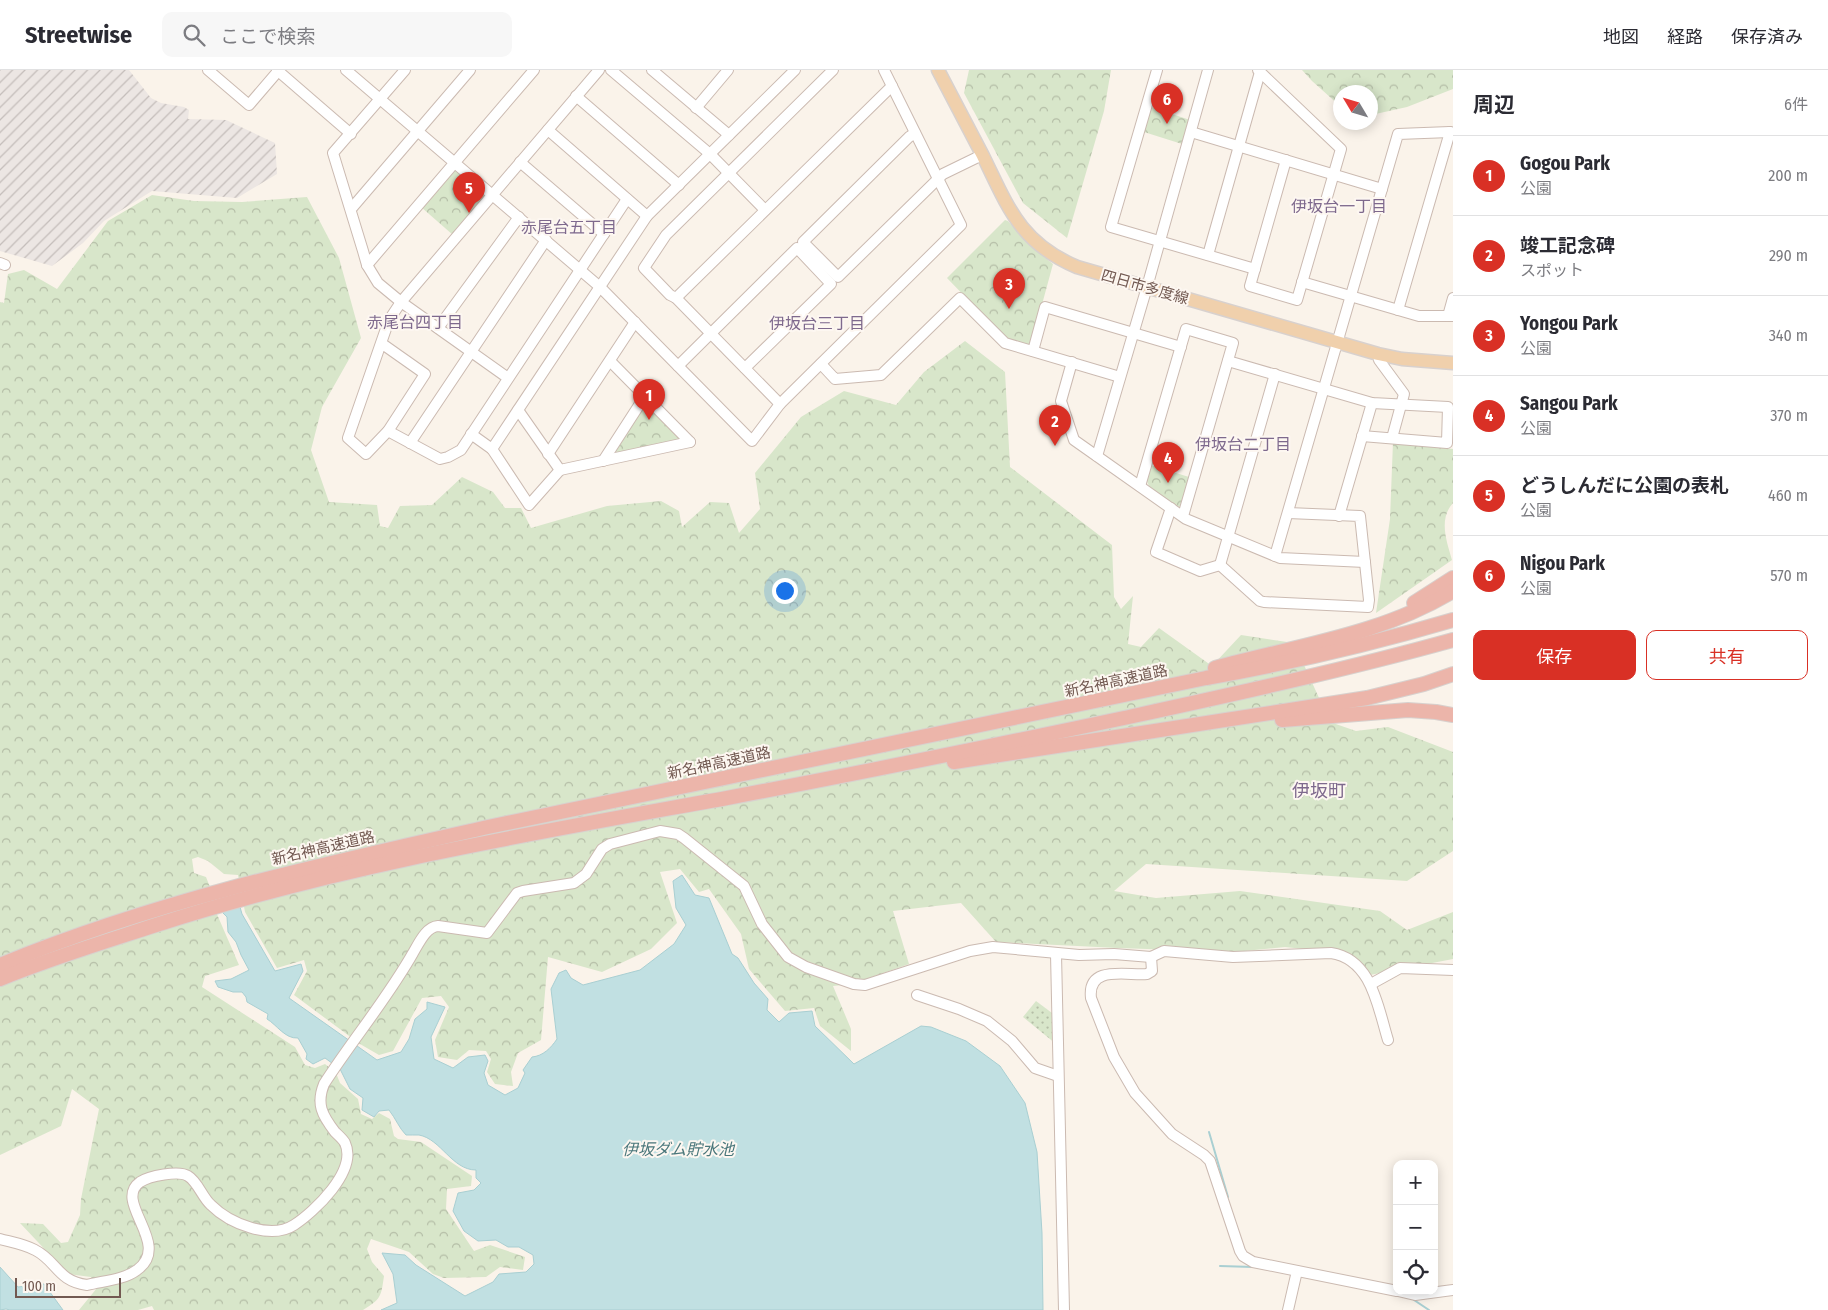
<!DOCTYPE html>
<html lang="ja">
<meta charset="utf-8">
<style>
:root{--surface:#fff;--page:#f7f7f7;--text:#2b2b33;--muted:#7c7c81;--line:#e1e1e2;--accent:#d93025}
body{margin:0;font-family:"Fira Sans Condensed","Noto Sans JP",sans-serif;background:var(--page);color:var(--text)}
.controls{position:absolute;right:15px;bottom:15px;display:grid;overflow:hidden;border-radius:10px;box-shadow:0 2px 12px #0003}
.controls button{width:45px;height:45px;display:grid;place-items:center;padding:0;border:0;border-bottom:1px solid var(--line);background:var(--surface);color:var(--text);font:25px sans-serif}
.compass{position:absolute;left:1333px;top:15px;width:45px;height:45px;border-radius:50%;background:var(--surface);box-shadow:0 2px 12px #0003;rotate:308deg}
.scale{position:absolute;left:15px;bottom:12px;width:106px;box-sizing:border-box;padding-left:5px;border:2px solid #725951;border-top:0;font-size:14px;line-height:18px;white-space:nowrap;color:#725951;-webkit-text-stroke:4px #fdf7f1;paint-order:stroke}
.you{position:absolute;left:784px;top:520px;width:18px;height:18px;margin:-12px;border:4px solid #fff;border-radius:50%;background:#1a73e8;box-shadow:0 0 0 8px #1a73e833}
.badge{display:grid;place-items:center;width:32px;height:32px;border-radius:50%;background:var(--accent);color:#fff;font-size:16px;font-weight:700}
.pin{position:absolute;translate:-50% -41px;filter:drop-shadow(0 1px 2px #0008)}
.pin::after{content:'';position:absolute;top:26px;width:18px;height:15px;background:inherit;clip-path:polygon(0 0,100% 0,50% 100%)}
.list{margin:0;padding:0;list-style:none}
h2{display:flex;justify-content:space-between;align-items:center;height:65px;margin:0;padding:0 20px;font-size:21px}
h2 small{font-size:16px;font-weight:400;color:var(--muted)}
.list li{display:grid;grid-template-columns:32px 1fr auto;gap:15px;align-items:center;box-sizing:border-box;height:80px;padding:0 20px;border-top:1px solid var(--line)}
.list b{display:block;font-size:19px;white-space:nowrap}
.list p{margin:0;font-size:16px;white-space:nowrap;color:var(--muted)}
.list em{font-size:16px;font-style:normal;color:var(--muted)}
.actions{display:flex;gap:10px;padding:15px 20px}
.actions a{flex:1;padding:11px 0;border:1px solid var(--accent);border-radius:10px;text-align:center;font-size:18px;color:var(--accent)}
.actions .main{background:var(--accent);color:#fff}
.icon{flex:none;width:28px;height:28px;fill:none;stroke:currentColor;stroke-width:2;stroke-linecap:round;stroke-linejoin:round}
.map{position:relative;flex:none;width:1453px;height:1240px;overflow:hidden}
header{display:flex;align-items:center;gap:30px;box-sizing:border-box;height:70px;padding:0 25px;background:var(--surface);border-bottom:1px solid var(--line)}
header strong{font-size:24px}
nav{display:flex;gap:28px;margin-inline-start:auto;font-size:18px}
.search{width:350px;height:45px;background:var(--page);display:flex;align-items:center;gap:12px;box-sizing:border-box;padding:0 18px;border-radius:10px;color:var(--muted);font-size:19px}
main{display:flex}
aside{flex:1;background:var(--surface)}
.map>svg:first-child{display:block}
</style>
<header>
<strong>Streetwise</strong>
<div class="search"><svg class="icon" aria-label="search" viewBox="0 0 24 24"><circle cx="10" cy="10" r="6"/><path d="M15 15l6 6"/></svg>ここで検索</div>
<nav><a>地図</a><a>経路</a><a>保存済み</a></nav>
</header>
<main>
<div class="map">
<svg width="1453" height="1240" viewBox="0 0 1453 1240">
<defs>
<pattern id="industrial-furrows" width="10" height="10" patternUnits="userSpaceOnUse" patternTransform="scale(1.25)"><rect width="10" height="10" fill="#ece6e3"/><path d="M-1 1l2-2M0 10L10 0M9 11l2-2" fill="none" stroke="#c4bdba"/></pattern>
<pattern id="forest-crowns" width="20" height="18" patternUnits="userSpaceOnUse" patternTransform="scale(1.25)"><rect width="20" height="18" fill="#d8e6ca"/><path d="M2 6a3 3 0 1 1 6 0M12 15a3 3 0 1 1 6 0" fill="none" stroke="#b4bda6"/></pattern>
<pattern id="garden-dots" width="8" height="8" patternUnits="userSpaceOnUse" patternTransform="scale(1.25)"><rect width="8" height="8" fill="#d8e6ca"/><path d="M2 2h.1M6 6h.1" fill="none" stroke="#b4bda6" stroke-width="1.8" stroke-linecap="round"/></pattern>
</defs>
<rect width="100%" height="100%" fill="#faf3ea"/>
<polygon fill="url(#industrial-furrows)" points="0,0 129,0 151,28 161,33 184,37 189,40 188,49 226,50 275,73 277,104 237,128 152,121 104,151 83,173 52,196 0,181"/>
<g fill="url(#forest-crowns)">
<polygon points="969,0 1111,0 1104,41 1067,168 1023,133 964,23"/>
<polygon points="1302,0 1453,0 1453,19 1407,37 1371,45 1370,22 1340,22 1340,36 1312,11"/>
<polygon points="1151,37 1190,50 1182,74 1144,62"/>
<polygon points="453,99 457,99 486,124 486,127 453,165 421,137"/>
<path d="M152,125L194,131L242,132L307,127L339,188L361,268L322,337L311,380L329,432L377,435L380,456L388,458L400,436L432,435L462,407L493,422L505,438H521L531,458L607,436L661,431L679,441L682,457L710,432L729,433L739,463L760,439L755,403L801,347L844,321L896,335L924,302L965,271L1005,302L1010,397L1112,475L1114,527L1121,539L1133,526L1128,574L1141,577L1159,558L1212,596L1241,565L1294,573L1330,652L1356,661L1388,657L1453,682V781L1407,811L1146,794L1114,821L1156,828L1240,821L1380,841L1407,860L1453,842V889L1370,905L1332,882L1285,877L1235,882L1118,878L996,872L961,833L893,841L909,894L852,914L833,916L851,959V981L820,956L814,938L785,941L749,899L741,864L709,819L699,822L680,799L660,802L677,853L651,879L602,902L548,887L541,970L518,983L511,1002L513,1016L495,1014L487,1002L491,989L486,981L469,980L457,990L438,987L435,970L449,937L441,926L422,928L393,981L379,985L360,974L294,925L307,901L304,890L277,898L245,842L238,805L224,804L208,791L198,787L192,789L194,803L206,807L217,835L216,842L239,895L205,906L202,917L295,977L305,995L315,998L325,994L336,1003L340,1013L358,1029L361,1044L372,1049L379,1043L390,1049L394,1066L398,1069L421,1072L472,1106L471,1116L447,1119L446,1139L474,1181L490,1175L525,1187L523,1200L500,1197L486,1207L444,1208L433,1204L409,1182L371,1169L367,1179L372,1192L384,1206C381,1227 381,1229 363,1240H154L152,1236L138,1240H79L97,1218L91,1207L68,1204L20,1153L43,1154L61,1173L68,1172L80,1145L81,1129L99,1039L72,1019L61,1056L0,1085V232L4,233L8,204L24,200L57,219L108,151Z"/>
<polygon points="1005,150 1008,151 1028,174 1053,194 1031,275 1027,276 1006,269 947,208"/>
<polygon points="647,333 680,366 679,371 617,385 613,380 644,334"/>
<path d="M1393,372L1453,379V433C1438,449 1447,472 1452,490L1376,543L1390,449Z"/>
<polygon points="1150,395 1189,407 1191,409 1183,436 1177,437 1149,416 1146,409"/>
</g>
<polygon fill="url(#garden-dots)" points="1036,931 1056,946 1056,974 1023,947"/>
<g fill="#c1e0e2" stroke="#a9cfd2">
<path d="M682,805L695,825L709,828L732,884L738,888L754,913L768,929L767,940L779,952L789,943L812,941L815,956L854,994L921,956L931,957L966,971L1000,996L1025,1033L1037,1082L1042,1163L1043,1240H381L397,1233L393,1204L382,1183L405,1185L416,1195L465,1226L493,1212L499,1204L526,1202L534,1194L533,1185L519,1177H508L496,1170L478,1171L464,1161L453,1141L458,1123L474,1120L481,1113L476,1108V1100C452,1100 441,1069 419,1065C415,1065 410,1065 406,1065C399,1058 396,1049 389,1040L379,1041L374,1047L362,1040L363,1028L350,1019L340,999L325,988L313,994L306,989L307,984L298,968C285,969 277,955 267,949L268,944L247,932L246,927L242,922H233L218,917L215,911L231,909L249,900L241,885L236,872L228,862L227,847L220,840L238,830L242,844L275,901L301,894L303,901L289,928L377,990L401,982L409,969L415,949L427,939V932L445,937L431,967L434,989L453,998L468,987L485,985L488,991L484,1003L488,1015L505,1025L518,1018L525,1003L523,1000L532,987C543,986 551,978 557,969L551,919L559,903L566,900L571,908L583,915L640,900L674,874L686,855L676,838L673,811Z"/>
<polygon points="0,1197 18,1217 44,1214 63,1240 10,1240 6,1239 0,1240"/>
</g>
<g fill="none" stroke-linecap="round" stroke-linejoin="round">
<g stroke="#a9cfd2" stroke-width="2">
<polyline points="1209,1062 1228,1127"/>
<polyline points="1220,1196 1253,1197"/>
<polyline points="1414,1230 1429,1240"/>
</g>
<g stroke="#cbbab1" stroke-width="12">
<g id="minor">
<polyline points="208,0 249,35 279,0"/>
<polyline points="277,0 351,64"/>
<polyline points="346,0 600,217 752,371 780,334 961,155 884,0"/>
<polyline points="405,0 333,83 363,181 367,195 378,213 401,232 508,308"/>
<polyline points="611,0 710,84 765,140"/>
<polyline points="652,0 729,65"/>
<polyline points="1157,0 1111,157 1255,199"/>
<polyline points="1258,0 1341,79 1297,230 1250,216 1286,90"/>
<polyline points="576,26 679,115"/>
<polyline points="696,38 728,0"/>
<polyline points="548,60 647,146"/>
<polyline points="1191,62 1382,119"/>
<polyline points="915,63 909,67 803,172 838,207 943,104 982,85"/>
<polyline points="520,92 604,164"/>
<polyline points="351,139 470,0"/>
<polyline points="1208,185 1260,2"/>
<polyline points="0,193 5,195"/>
<polyline points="367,195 534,0"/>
<polyline points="1302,212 1419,246 1453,246"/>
<polyline points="676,228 892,16"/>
<polyline points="1398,240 1450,62"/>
<polyline points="1448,246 1453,228"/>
<polyline points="438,258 519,147"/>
<polyline points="381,273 425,304 388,361 366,384 348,368 389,250 401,232 599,0"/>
<polyline points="1033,281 1045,237 1181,277"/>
<polyline points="1378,284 1379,290 1404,324 1392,368"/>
<polyline points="610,291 690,372"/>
<polyline points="1228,291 1372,333 1448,337 1447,373 1362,366"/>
<polyline points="1072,292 1061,331 1074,370 1186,449 1280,488 1365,492"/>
<polyline points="821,294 835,309 881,305 960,228 1005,273 1120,307"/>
<polyline points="678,296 797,178 831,214 745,298"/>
<polyline points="780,334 676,228 670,225 644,198 666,165 833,0"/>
<polyline points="518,340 560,400 690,372"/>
<polyline points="388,361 440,389 448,387 461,380 627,129"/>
<polyline points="471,364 492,379 647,146 795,0"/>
<polyline points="410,373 546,170"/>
<polyline points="492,379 529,435 560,400"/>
<polyline points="548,384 635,252"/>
<polyline points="1097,386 1147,217 1208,0"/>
<polyline points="603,391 645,326"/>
<polyline points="1140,416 1186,259 1233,273 1183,446"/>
<polyline points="1171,438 1156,482 1200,501 1220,495"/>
<polyline points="1339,446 1372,333"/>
<polyline points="1275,486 1398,64 1450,62 1453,63"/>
<polyline points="1220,495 1260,531 1264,532 1368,537 1369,530 1360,446 1288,443"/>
<polyline points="1220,495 1275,304"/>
<polyline points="1056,884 1064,1240"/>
<path d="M1151,887L1152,901L1147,904C1128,906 1087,894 1091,928L1114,987L1135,1023L1172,1064L1204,1085L1210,1091L1240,1181L1243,1186L1253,1192L1397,1221"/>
<polyline points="1371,914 1400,898 1453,900"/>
<polyline points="917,925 959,939 987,951 1012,971 1035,998 1058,1006"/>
<path d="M0,1169C11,1172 24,1174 35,1180C57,1191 57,1211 87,1215C102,1211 124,1210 137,1200C173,1174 112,1132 140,1112C149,1106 179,1100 188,1106C198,1112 202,1127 211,1135C230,1154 271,1170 294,1155C314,1142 358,1101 345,1073C343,1069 338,1065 335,1062C322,1045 316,1034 324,1014C353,969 387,929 413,883C419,873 426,857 438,856L487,863L517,823L523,821L574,813L586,804L602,779L610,774L660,761L678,764L684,768L744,816L762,854L788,887L806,897L854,914L865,915L970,881L993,877L1079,885L1114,884L1151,887L1164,881L1233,887L1331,883C1372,889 1378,938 1388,970"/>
<polyline points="1398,1221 1415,1225 1453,1220"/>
<polyline points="1288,1240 1297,1201"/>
</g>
</g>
<g stroke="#d8d1ce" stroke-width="15">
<path id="major" d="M938,0C953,29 968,57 983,86C1008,137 1020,173 1077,197L1378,284L1402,289L1453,293"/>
</g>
<g stroke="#d8d1ce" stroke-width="16">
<g id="highway">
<polyline points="1414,533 1453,508"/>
<path d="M1215,598C1295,576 1381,565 1453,521"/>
<polyline points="1282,650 1408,640 1436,642 1453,645"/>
<polyline points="954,692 1367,628 1424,614 1453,604"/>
<path d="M0,895C157,830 323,794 488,757L1206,608C1290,593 1372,574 1453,550"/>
<path d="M0,909C51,888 104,872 156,855C342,795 535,763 727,728C860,703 992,676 1124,648C1234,624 1345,600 1453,570"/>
</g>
</g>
<use href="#minor" stroke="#fff" stroke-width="10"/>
<use href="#major" stroke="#f0d0ac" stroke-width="12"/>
<use href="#highway" stroke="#ecb5aa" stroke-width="14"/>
</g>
<g text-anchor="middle" stroke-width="4" stroke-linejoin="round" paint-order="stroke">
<g font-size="15" fill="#725951" stroke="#fdf7f1">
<text transform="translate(1145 217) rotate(16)" y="5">四日市多度線</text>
<text transform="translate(1116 611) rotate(-12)" y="5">新名神高速道路</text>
<text transform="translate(719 693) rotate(-12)" y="5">新名神高速道路</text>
<text transform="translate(323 778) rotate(-13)" y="5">新名神高速道路</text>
</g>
<g font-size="16" fill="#7e698d" stroke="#fdf7f1">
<text x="1339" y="142">伊坂台一丁目</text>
<text x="569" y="163">赤尾台五丁目</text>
<text x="415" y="258">赤尾台四丁目</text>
<text x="817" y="259">伊坂台三丁目</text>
<text x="1243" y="380">伊坂台二丁目</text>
</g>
<g font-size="16" font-style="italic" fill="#4a777b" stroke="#fdf7f1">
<text x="678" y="1085">伊坂ダム貯水池</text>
</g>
<g font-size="18" fill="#7e698d" stroke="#fdf7f1">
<text x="1319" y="727">伊坂町</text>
</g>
</g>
</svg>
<div class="controls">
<button>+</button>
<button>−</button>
<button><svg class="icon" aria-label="locate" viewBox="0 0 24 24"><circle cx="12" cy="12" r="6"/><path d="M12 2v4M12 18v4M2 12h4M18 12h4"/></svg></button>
</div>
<svg class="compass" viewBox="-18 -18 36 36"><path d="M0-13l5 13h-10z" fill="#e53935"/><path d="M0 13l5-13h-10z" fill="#7c7c81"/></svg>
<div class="scale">100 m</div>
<div class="you"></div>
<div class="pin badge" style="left:649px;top:350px">1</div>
<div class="pin badge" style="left:1055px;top:376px">2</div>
<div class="pin badge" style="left:1009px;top:239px">3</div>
<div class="pin badge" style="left:1168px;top:413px">4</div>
<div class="pin badge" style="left:469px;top:143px">5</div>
<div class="pin badge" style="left:1167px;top:54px">6</div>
</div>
<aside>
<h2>周辺<small>6件</small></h2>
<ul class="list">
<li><span class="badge">1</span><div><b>Gogou Park</b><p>公園</p></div><em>200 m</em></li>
<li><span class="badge">2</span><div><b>竣工記念碑</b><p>スポット</p></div><em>290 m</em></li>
<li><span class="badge">3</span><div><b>Yongou Park</b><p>公園</p></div><em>340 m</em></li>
<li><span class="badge">4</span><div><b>Sangou Park</b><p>公園</p></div><em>370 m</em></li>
<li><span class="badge">5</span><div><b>どうしんだに公園の表札</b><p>公園</p></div><em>460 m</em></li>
<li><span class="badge">6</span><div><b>Nigou Park</b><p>公園</p></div><em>570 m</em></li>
</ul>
<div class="actions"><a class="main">保存</a><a>共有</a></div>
</aside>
</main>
